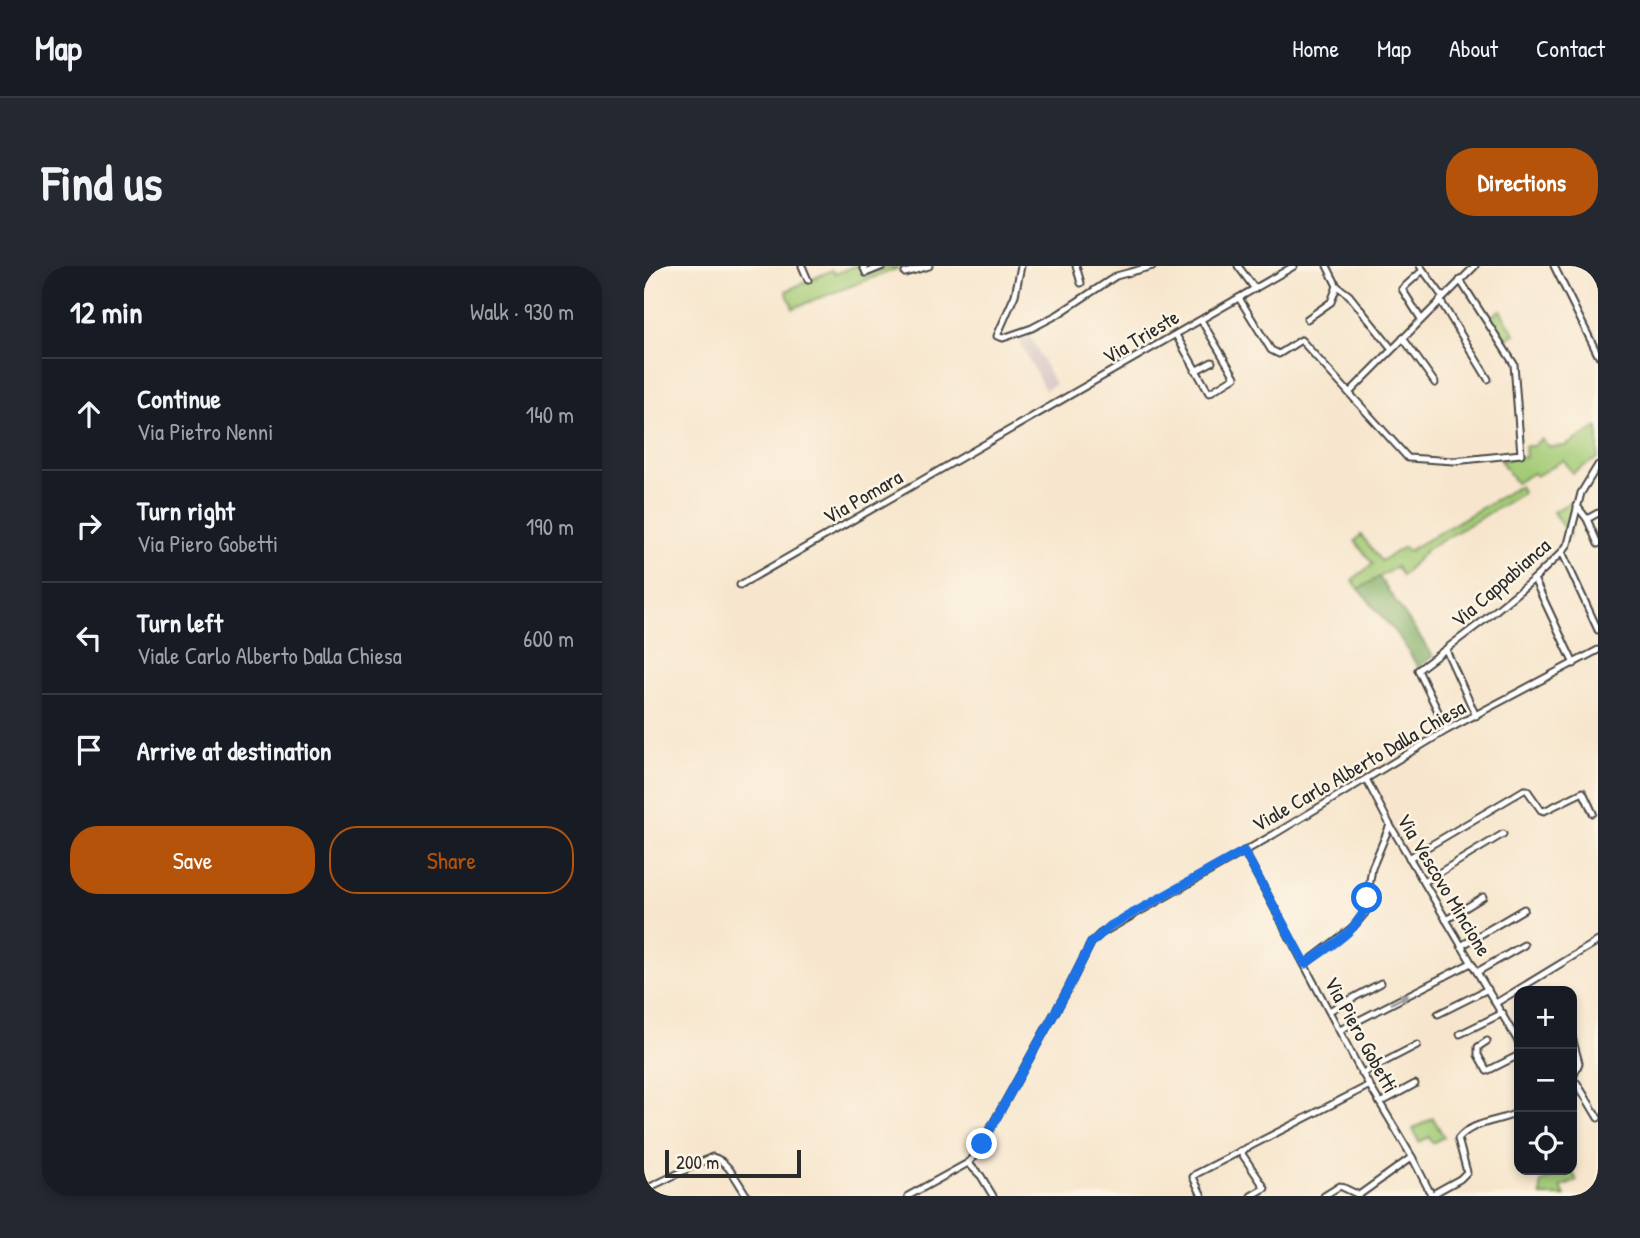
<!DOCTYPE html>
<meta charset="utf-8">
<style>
:root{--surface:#171b24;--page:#242831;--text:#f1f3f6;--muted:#9ea1a6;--line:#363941;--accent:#b45309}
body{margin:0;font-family:"Patrick Hand",sans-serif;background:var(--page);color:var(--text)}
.controls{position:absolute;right:21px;bottom:21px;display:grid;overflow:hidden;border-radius:14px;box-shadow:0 4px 10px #0003}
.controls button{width:63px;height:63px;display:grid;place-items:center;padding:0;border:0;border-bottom:2px solid var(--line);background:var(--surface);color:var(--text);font:35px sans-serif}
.scale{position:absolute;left:21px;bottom:18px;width:136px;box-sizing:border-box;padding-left:7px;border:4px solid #2b2b2b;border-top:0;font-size:19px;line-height:24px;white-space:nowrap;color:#2b2b2b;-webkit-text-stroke:5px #fcf5e5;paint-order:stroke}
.stop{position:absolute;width:21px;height:21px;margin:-16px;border:5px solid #1a73e8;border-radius:50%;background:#fff}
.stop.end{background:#1a73e8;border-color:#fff;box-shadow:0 2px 7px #0008}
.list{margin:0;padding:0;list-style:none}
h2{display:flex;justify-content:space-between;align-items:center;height:91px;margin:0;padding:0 28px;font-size:30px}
h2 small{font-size:23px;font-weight:400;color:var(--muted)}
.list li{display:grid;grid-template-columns:46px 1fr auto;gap:21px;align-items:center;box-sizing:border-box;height:112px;padding:0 28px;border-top:2px solid var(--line)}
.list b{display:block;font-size:26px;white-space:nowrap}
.list p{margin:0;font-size:23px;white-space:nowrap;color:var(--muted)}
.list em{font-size:23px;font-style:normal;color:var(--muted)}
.actions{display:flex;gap:14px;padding:21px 28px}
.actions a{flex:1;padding:16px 0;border:2px solid var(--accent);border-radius:28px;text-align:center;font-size:24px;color:var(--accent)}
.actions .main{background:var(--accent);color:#fff}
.icon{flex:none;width:38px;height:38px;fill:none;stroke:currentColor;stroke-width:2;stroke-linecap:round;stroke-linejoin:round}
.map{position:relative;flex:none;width:954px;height:930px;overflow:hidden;border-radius:28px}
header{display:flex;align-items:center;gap:42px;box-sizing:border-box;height:98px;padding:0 35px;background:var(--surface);border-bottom:2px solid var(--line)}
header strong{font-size:33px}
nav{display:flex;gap:38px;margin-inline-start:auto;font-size:24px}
.intro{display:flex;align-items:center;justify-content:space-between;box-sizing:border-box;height:168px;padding:0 42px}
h1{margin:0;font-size:49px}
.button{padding:18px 32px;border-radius:28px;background:var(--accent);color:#fff;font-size:24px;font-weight:700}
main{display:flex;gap:42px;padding:0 42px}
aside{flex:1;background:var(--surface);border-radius:28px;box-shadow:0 4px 10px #0003}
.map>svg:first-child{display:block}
</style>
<header>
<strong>Map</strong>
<nav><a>Home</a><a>Map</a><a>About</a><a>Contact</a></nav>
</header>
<div class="intro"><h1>Find us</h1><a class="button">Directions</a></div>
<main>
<aside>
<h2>12 min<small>Walk · 930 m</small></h2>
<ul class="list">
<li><svg class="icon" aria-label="ahead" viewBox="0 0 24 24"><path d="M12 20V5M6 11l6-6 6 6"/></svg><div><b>Continue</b><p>Via Pietro Nenni</p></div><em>140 m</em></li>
<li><svg class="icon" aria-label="right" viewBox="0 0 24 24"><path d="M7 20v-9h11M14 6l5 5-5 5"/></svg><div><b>Turn right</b><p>Via Piero Gobetti</p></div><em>190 m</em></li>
<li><svg class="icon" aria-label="left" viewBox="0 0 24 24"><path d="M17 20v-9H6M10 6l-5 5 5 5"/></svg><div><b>Turn left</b><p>Viale Carlo Alberto Dalla Chiesa</p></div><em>600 m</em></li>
<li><svg class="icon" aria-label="arrive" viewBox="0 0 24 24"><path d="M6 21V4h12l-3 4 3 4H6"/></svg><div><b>Arrive at destination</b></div></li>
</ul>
<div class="actions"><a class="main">Save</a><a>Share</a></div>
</aside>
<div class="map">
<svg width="954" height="930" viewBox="0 0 954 930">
<rect width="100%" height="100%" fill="#fcf5e5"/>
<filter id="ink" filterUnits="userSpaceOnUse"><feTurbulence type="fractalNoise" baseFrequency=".0143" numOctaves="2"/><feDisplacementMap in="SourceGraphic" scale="14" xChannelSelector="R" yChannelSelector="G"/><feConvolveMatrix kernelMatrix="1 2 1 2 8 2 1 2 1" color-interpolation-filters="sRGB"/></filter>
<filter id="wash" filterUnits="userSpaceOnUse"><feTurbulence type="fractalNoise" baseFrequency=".00686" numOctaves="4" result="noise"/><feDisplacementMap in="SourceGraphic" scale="28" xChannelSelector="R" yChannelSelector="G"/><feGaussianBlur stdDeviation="1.57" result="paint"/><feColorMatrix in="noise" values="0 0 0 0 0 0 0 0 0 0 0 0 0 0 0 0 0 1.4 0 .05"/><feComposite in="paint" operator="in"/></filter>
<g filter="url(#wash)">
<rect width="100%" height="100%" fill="#f7e6cd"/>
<polygon fill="#d2bfc1" points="380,70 381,73 386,70 411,118 401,124 374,73"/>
<g fill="#a3cb76" stroke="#677b50" stroke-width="2">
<polygon points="210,0 215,0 220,10 243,0 255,2 149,42 142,25 188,4 191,8"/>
<polygon points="856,44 871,68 859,75 845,52"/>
<polygon points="954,161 954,192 928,207 920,194 892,210 889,207 872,217 856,194 882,191 881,180 889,180 897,173 906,181 921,180"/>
<polygon points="875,220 879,227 782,284 758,310 752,301 715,323 708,314 729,298 711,275 717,269 737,295 760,281 764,285"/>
<polygon points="932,233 925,270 909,246"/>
<polygon points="789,852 800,871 788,877 785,871 775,876 769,863"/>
<polygon points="928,892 932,902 929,907 933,915 917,921 921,930 897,930 897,916 912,910 910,904 928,904"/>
</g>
<polygon fill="#82af67" stroke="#566d49" stroke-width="2" points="735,311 789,390 774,401 756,372 715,323"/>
</g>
<g filter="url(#ink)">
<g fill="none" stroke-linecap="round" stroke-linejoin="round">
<g stroke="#4a4743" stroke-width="9">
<g id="minor">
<polyline points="158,0 164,14"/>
<polyline points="219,0 222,7 239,0"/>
<polyline points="377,0 371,29 353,70 359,72 388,62 413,49 472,10 509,0"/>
<polyline points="432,0 437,17"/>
<polyline points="594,0 611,23"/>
<polyline points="683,0 693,20 705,29 748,83"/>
<polyline points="776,0 799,31"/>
<polyline points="910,0 954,89"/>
<polyline points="261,7 285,0"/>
<polyline points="595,32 627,84 635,88 657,74 764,192 810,195 877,188 870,98 816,14"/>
<polyline points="796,34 844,113"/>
<polyline points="663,53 687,36 693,20"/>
<polyline points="777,53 758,23 779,4"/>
<polyline points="532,69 565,127 591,111 557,54"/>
<polyline points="759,72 791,117"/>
<polyline points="551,105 568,96"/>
<polyline points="706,126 831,0"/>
<polyline points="933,240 943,253 954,278"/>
<polyline points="943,253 954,247"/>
<polyline points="918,286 954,364"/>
<polyline points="890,313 930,398"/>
<polyline points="96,319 650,0"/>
<polyline points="802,384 832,450"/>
<polyline points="803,464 774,404 839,355 890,313 918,286 924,278 937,227 954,199"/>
<polyline points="722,513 746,559 875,777"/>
<polyline points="600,585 714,800 768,891 788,930"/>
<polyline points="765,592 880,524 883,524 897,544 900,545 939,526 949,547"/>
<polyline points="780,616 859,568"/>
<polyline points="802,654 839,631"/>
<polyline points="817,680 880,643"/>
<polyline points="661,698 709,661 721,647 728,602 746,559"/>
<polyline points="833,706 880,679"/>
<polyline points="852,737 954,675"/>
<polyline points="685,745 737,717"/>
<polyline points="794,748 844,723"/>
<polyline points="696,764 827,697"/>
<polyline points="816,768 859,747"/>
<polyline points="928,771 935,797 928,814"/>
<polyline points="843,775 834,781 834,789 843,805 875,789"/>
<polyline points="719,807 773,779"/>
<polyline points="928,814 933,817 954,852"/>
<polyline points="736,837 771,818"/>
<polyline points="596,885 621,922 607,930"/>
<polyline points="324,897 337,910 349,930"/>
<path d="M0,924L68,891C84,894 94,917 103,930"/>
<path d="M787,929L816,913L823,906L814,873C828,855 856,856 875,846"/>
<polyline points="264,930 324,897 331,890 423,725 447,677 456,668 629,569 803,464 954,384"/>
<polyline points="558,930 549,911 552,908 726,819"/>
<polyline points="680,930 696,920 715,929 768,891"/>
</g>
</g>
<use href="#minor" stroke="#fff" stroke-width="5"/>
</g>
<defs><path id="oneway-solid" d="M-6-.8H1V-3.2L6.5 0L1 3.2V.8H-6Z" transform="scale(1.75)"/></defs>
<use fill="#a0a0a0" href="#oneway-solid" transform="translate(756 733) rotate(-27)"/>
</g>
<g fill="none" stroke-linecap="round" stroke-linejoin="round" filter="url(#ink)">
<path stroke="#1a73e8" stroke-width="9" d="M338,878L423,725L447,677L466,660L600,585L661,698C684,681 720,663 723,632"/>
</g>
<g text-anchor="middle" stroke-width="5" stroke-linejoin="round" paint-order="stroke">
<g font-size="21" fill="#2b2b2b" stroke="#fcf5e5">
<text transform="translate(497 71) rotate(-31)" y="7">Via Trieste</text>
<text transform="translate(219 231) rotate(-30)" y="7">Via Pomara</text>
<text transform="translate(857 317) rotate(-41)" y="7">Via Cappabianca</text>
<text transform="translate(715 500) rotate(-30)" y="7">Viale Carlo Alberto Dalla Chiesa</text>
<text transform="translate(800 619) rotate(59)" y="7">Via Vescovo Mincione</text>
<text transform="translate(717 769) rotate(61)" y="7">Via Piero Gobetti</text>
</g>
</g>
</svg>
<div class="controls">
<button>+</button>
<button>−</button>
<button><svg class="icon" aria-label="locate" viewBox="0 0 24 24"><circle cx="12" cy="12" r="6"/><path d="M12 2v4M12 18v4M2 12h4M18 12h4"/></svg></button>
</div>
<div class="scale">200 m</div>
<div class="stop" style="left:723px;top:632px"></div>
<div class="stop end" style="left:338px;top:878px"></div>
</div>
</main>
